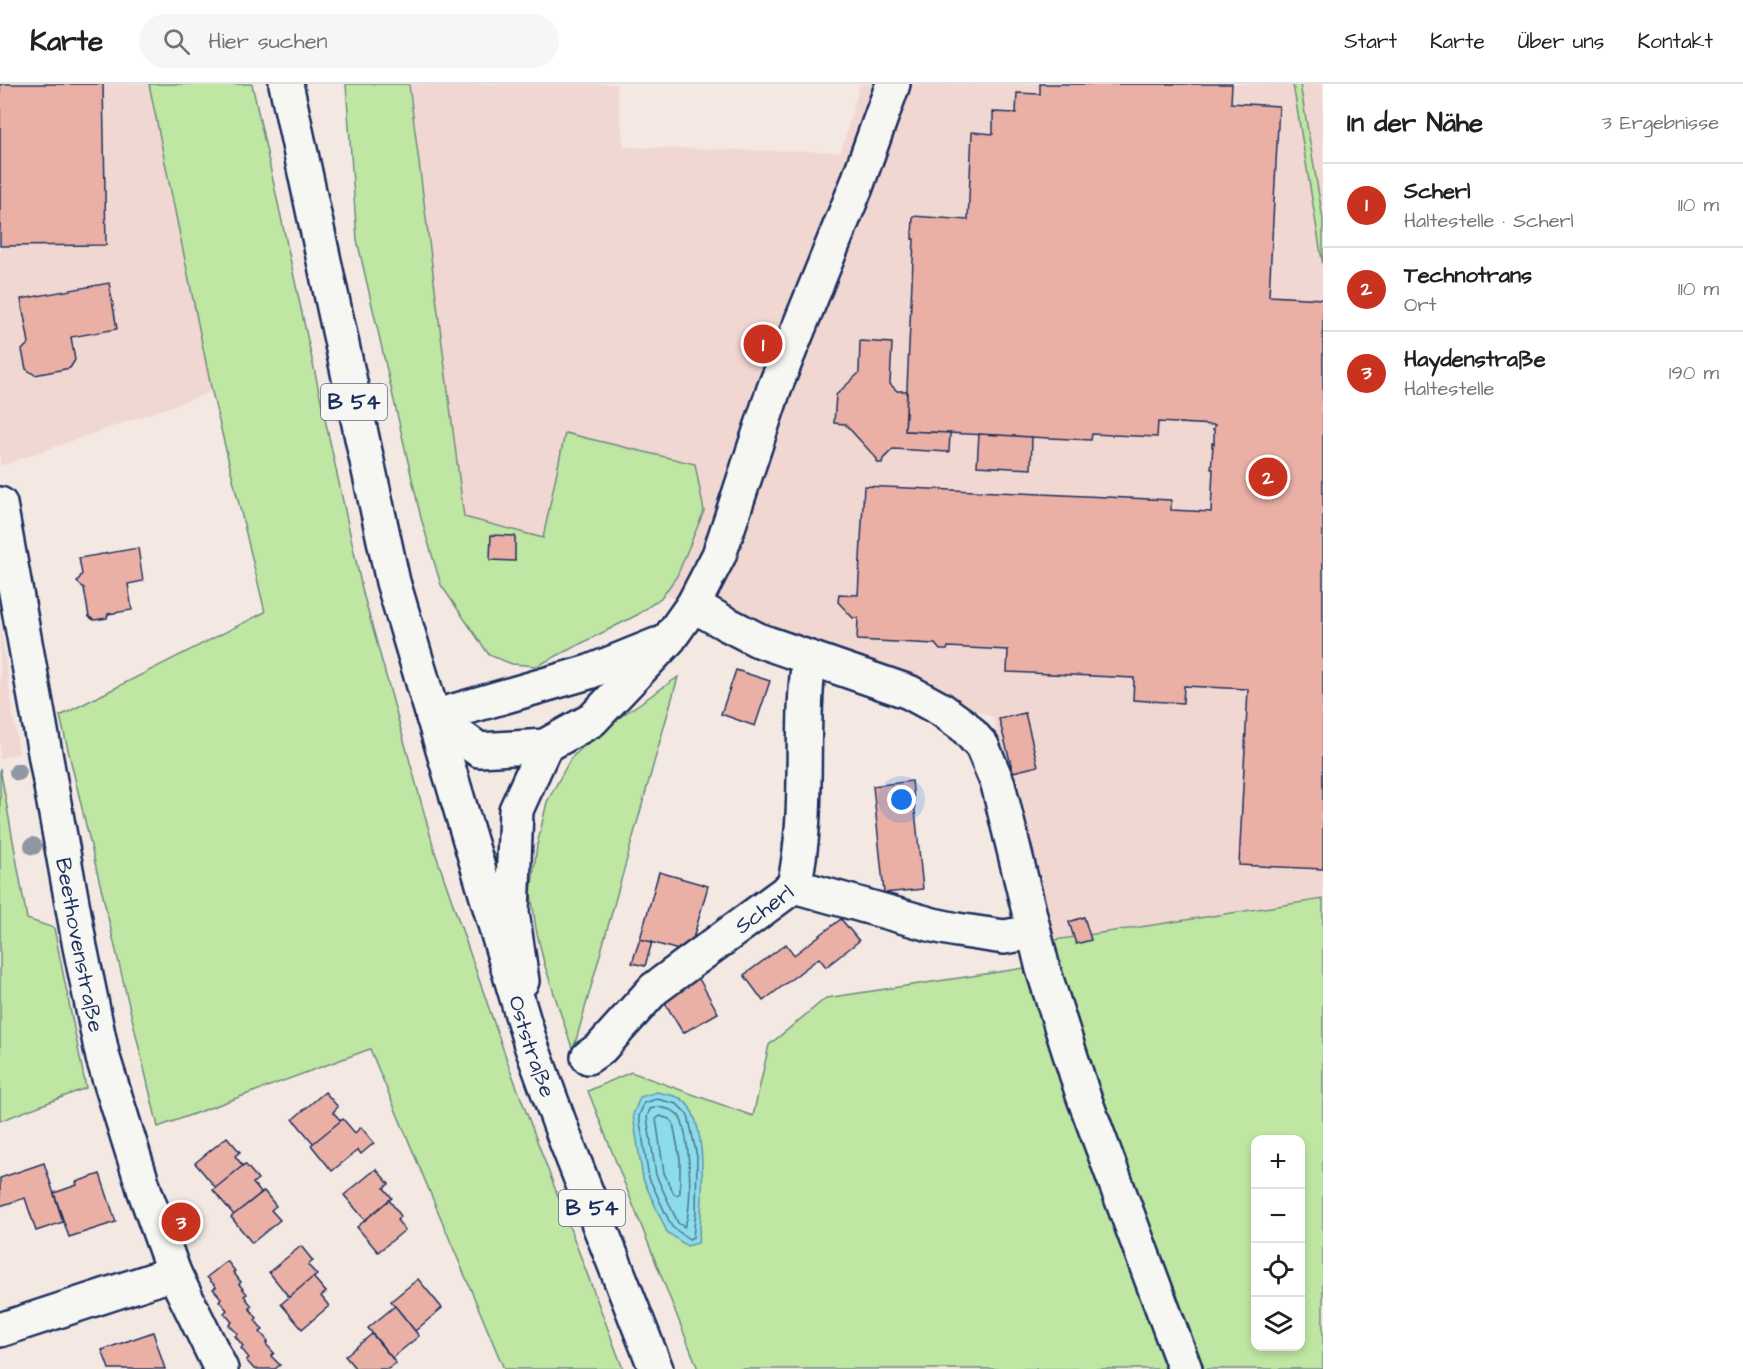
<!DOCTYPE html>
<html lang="de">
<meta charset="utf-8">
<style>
:root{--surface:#fff;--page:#f6f6f6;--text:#202124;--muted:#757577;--line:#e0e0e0;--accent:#c8321e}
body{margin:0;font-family:"Architects Daughter",sans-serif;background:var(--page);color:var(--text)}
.controls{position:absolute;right:18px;bottom:18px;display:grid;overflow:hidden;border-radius:12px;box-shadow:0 3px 9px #0003}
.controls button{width:54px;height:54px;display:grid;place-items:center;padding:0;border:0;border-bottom:2px solid var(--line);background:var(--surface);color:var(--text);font:30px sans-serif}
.you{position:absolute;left:902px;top:716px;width:21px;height:21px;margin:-15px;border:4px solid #fff;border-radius:50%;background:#1a73e8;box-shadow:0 0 0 9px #1a73e833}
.badge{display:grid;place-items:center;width:39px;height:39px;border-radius:50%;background:var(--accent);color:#fff;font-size:20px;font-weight:700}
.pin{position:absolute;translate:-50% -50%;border:3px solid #fff;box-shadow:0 2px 6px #0006}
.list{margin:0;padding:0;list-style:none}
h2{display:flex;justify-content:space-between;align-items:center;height:78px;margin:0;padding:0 24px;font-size:26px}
h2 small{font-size:20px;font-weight:400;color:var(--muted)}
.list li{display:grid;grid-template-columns:39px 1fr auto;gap:18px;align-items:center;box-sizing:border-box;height:84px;padding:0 24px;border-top:2px solid var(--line)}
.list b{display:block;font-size:22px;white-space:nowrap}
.list p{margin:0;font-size:20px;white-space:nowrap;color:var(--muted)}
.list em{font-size:20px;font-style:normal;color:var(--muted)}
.icon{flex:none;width:33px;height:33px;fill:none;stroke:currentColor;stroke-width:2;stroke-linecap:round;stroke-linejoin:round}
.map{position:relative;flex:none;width:1323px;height:1285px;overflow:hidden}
header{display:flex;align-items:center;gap:36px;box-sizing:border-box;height:84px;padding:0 30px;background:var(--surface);border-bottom:2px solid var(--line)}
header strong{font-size:28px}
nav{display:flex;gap:33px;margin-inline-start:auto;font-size:21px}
.search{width:420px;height:54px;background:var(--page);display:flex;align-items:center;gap:15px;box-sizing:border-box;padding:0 21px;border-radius:33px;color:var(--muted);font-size:22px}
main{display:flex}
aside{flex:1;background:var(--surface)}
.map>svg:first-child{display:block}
</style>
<header>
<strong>Karte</strong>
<div class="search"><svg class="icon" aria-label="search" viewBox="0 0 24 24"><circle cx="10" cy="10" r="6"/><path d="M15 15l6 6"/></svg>Hier suchen</div>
<nav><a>Start</a><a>Karte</a><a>Über uns</a><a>Kontakt</a></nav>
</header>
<main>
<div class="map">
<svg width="1323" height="1285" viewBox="0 0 1323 1285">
<rect width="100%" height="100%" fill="#f4e8e3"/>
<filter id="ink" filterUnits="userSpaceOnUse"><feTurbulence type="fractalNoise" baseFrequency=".0167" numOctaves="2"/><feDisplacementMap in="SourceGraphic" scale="12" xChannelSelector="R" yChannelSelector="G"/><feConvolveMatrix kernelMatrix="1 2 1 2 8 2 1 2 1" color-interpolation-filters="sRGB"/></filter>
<g filter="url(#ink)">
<g fill="#f1d7d1">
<polygon points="0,0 149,0 212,308 0,382"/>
<polygon points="410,0 616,0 624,63 841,68 860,0 1293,0 1323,182 1323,815 1048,857 993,633 463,435"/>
<polygon points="1300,0 1323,0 1323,135"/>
<polygon points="0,539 19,669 0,675"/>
</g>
<g fill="#bfe6a2" stroke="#6d8a80" stroke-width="1.5" fill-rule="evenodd">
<polygon points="149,0 252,0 363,509 435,768 510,985 623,1285 504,1285 370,965 158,1043 60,632 265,528 212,308"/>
<polygon points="346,0 409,0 464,433 543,454 565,349 695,380 704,427 677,492 662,513 637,531 537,582 512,580 489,571 441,501 421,434 357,156"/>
<polygon points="1293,0 1300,0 1323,135 1323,182"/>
<polygon points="678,593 573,967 544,879 536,845 531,809 537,761 547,718 571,674 603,645"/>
<polygon points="0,684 27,835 54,844 86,1004 0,1037"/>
<path d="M1323,815V1285H1199L1097,1010L1048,857ZM1256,1056H1300V1262H1256Z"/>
<polygon points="1031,883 1172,1285 698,1285 588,1007 631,988 753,1032 769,961 826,914"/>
</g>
<path fill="#8ddce9" stroke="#5f97b1" stroke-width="1.5" d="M657,1008C664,1010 674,1011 680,1014C711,1031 702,1128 698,1159L687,1162L667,1148L643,1095L633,1031L640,1013Z"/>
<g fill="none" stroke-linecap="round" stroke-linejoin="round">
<g stroke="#497496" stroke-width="1.5">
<polygon points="657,1015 677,1020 688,1031 697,1073 696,1126 693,1153 689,1155 672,1143 649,1094 639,1032 644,1019"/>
<path d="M658,1023C666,1025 674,1025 679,1032C690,1047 694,1128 684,1143L678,1139L656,1091L647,1033L650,1025Z"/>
<polygon points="660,1032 669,1035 673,1039 680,1075 680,1109 677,1111 674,1110 664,1089 656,1035"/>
</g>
</g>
<g fill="#eab0a6" stroke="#1b2f5e" stroke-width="1.5">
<polygon points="0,0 103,0 106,161 0,162"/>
<polygon points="1040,0 1232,0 1231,19 1279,22 1269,212 1323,215 1323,785 1239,781 1248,605 1184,602 1183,619 1133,616 1134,594 1007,588 1008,566 948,563 947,566 940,566 935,560 857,556 858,534 853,534 838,518 839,510 858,511 864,402 1171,416 1171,426 1211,428 1213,385 1211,385 1213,363 1212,363 1212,359 1214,360 1214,345 1213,345 1215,341 1158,338 1157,353 1092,350 1091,356 905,347 914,155 912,155 913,132 968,136 972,48 993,50 993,28 1016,29 1017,9 1040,10"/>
<polygon points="109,199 117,245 71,253 75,276 70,284 35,291 26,285 22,266 29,259 21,215"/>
<polygon points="860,257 892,259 890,300 897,307 907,307 905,347 950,349 949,368 893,365 883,375 882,379 877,379 877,375 845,340 834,339 836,311 859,289"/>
<polygon points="979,350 1032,353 1031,385 977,382"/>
<polygon points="491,451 515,452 515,477 490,476"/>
<polygon points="138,464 143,497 128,500 132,526 108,530 107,534 94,536 89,533 84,504 77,498 82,490 79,474"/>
<polygon points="736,586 770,597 755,642 721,630"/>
<polygon points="1025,629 1038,682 1013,688 999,635"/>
<polygon points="912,697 923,805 884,809 873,702"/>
<polygon points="659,788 708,802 689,869 640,855"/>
<polygon points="1084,833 1091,856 1076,860 1069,838"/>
<polygon points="841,835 859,857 826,883 819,874 763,917 744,891 786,860 794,871"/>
<polygon points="640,855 652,858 645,882 632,879"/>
<polygon points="698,893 718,929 683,949 662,914"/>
<polygon points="325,1008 338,1023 333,1028 341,1037 314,1060 293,1035"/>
<polygon points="343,1035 355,1049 361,1043 374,1059 361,1070 358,1066 332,1087 311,1061"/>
<polygon points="227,1053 240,1068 235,1072 243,1082 216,1104 195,1079"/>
<polygon points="44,1079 63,1138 36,1147 25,1114 0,1122 0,1094"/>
<polygon points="245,1080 258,1095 253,1099 261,1109 234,1131 213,1106"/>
<polygon points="376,1085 389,1100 384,1104 392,1114 365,1136 344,1111"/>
<polygon points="100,1090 116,1138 69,1153 54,1109 77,1101 76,1098"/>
<polygon points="264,1107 276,1122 271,1126 280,1136 252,1159 231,1133"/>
<polygon points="389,1116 401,1132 397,1136 405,1146 378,1168 357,1143"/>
<polygon points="301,1162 313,1177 308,1181 317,1191 289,1213 269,1188"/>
<polygon points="227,1177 235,1187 233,1188 241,1198 239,1200 247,1210 244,1212 252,1222 249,1224 257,1234 255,1236 263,1246 260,1248 268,1257 266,1260 274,1269 271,1272 280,1281 275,1285 254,1285 246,1276 249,1274 241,1264 243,1262 235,1252 238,1250 229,1241 232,1238 224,1229 227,1226 219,1217 221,1214 213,1205 216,1203 207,1193"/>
<polygon points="313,1193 326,1208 321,1212 329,1222 302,1245 281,1220"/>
<polygon points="418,1195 442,1224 415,1247 391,1217"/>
<polygon points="395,1222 419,1252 392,1274 368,1244"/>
<polygon points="153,1248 165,1285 109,1285 102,1266"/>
<polygon points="372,1250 396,1279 388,1285 356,1285 345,1272"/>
</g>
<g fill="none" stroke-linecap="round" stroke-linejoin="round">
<g stroke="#1b2f5e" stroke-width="38">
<g id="minor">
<path id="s1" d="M0,420L80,863L103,974L145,1108L174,1189L221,1285"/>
<polyline points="693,521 725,539 758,556 909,608 942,626 964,642 982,662 998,700 1043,885 1083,1011 1185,1285"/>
<polyline points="433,633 479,666 545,662 592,636 669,555 693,521 719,471 774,305 856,103 893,0"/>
<polyline points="433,633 589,588 656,561"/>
<polyline points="794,802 933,841 957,846 1004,853 1034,848"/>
<polyline points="522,897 512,828 516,726 545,662"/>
<path id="s2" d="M588,973L601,964L654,905L794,802C811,727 799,650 809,574"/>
<polyline points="0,1246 174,1189"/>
</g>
</g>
<g stroke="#1b2f5e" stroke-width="38">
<g id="major">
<path id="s3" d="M286,0L393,498L531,961L566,1057L656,1285"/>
</g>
</g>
<use href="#minor" stroke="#f6f6f2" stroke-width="33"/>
<use href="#major" stroke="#f6f6f2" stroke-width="33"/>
</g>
<g fill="#8f97a2">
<circle cx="18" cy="688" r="9"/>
<circle cx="33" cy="762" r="9"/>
</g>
</g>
<g text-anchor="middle" stroke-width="4.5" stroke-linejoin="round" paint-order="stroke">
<g fill="#f6f6f2" stroke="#5d6b8a" stroke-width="1.5">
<rect x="321" y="300" width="66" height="36" rx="4.5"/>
<rect x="559" y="1106" width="66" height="36" rx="4.5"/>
</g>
<g font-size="21" font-weight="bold" fill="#1b2f5e">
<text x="354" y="325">B 54</text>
<text x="592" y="1131">B 54</text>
</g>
<g font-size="22" fill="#1b2f5e" stroke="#f6f6f2">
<text dy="8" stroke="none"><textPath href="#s2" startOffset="231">Scherl</textPath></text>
<text dy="8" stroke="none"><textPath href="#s1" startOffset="448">Beethovenstraße</textPath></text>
<text dy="8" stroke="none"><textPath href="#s3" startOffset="994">Oststraße</textPath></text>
</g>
</g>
</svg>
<div class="controls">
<button>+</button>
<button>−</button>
<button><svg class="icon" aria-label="locate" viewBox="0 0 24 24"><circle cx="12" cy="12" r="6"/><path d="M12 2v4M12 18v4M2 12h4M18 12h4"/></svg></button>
<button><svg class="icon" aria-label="layers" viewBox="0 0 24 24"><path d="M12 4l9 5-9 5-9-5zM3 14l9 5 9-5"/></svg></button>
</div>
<div class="you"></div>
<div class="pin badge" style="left:763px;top:260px">1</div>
<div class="pin badge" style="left:1268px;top:393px">2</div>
<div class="pin badge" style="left:181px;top:1138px">3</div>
</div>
<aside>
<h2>In der Nähe<small>3 Ergebnisse</small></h2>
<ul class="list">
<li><span class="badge">1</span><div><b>Scherl</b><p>Haltestelle · Scherl</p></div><em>110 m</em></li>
<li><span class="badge">2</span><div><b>Technotrans</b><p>Ort</p></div><em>110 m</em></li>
<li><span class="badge">3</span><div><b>Haydenstraße</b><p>Haltestelle</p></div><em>190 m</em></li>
</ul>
</aside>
</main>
